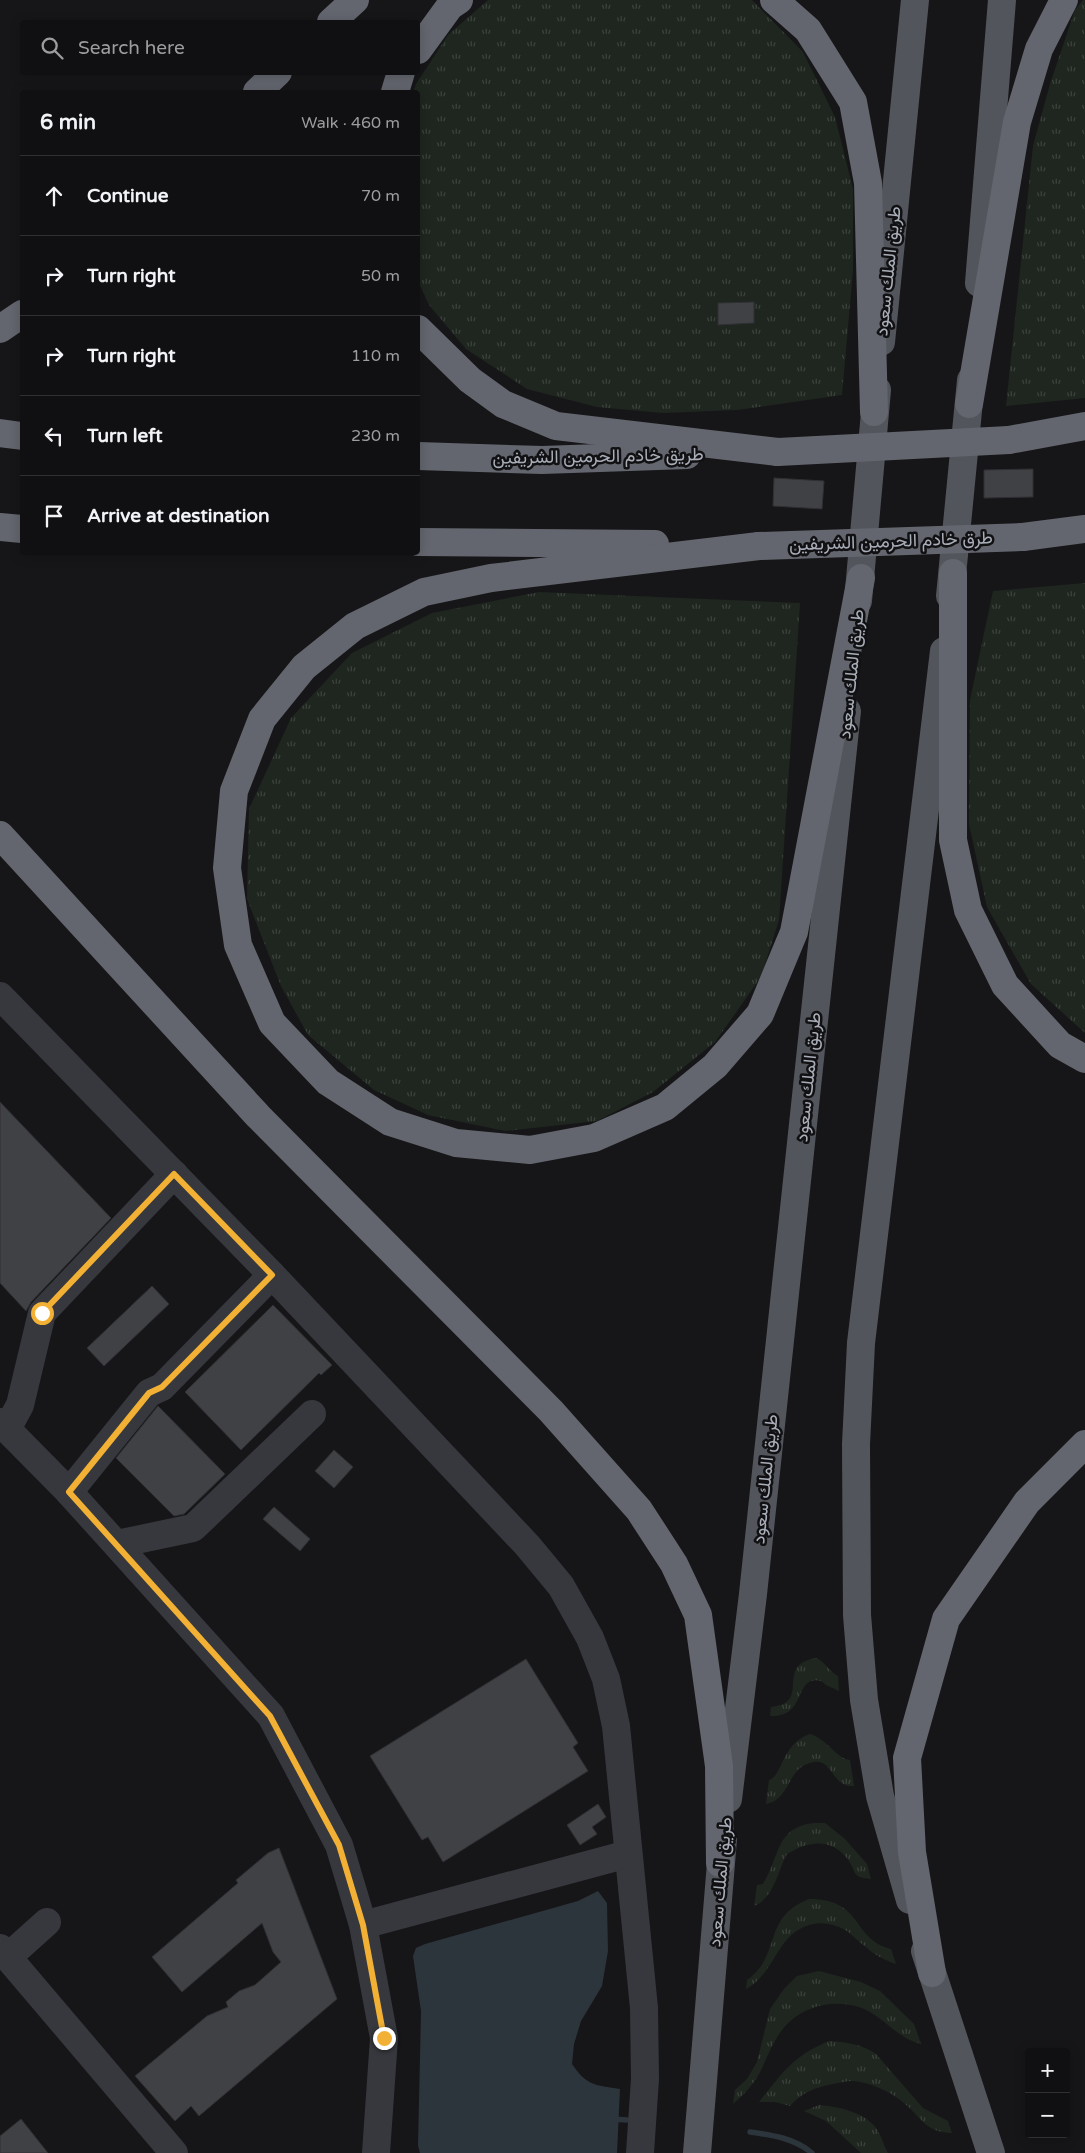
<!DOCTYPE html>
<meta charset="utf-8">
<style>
:root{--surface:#101012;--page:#19191b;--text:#f1f3f6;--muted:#9c9d9f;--line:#303032}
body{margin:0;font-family:"Varela Round",Vazirmatn,sans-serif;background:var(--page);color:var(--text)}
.controls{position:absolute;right:15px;bottom:15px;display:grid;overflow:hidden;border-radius:5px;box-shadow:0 2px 12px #0003}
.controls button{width:45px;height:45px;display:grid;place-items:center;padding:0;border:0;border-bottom:1px solid var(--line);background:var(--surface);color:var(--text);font:25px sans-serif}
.stop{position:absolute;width:15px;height:15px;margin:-11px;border:4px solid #f2b134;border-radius:50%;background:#fff}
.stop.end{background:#f2b134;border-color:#fff;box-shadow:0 1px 5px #0008}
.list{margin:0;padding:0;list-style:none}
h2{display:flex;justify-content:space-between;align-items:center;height:65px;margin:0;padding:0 20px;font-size:21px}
h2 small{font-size:16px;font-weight:400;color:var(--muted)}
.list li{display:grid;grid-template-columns:32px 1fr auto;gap:15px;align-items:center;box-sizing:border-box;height:80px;padding:0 20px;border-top:1px solid var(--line)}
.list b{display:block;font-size:19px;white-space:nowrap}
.list em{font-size:16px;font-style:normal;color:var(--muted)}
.icon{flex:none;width:28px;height:28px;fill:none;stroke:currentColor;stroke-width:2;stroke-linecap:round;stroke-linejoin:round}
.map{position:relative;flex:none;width:1085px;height:2153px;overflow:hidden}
.search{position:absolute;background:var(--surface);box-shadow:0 2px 12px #0003;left:20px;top:20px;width:400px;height:55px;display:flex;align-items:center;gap:12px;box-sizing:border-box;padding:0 18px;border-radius:5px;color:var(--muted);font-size:19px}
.panel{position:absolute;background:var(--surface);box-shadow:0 2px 12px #0003;left:20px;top:90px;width:400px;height:465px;border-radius:5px}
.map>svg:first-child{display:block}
</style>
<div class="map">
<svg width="1085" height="2153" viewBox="0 0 1085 2153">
<defs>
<pattern id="grass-tufts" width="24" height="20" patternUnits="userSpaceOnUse" patternTransform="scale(1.25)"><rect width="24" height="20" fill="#1e261f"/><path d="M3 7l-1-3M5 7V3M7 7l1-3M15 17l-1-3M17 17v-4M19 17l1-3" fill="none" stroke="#3c433d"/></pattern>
</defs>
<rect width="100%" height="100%" fill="#161618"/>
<g fill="url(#grass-tufts)">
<polygon points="488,0 752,0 803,52 835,117 853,189 853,270 842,395 737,410 663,413 597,407 527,389 466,349 429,305 418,281 418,92 413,92 416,84 448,35"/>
<polygon points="1083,0 1085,0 1085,398 1006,406 1033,146 1050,84 1075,10"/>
<polygon points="1085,583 1085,1033 1031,984 987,907 969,824 970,700 993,591"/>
<polygon points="539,592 800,603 779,920 761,977 715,1042 653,1092 597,1121 505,1131 428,1115 374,1090 308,1035 281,986 247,899 249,809 291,718 352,653 432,613"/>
<path d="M816,1658C826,1662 829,1672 838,1676L839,1691L826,1685L821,1681C793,1674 808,1718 770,1716L771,1707C813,1703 773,1665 816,1658Z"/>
<path d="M810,1734C827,1739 837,1759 850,1760L854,1786C832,1788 833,1759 814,1762C786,1766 792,1799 766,1804L769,1780C783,1776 781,1744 810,1734Z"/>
<path d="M814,1823H825L845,1839L867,1864L871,1879C852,1877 857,1874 849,1861C832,1837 809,1841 787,1854C777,1872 775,1897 754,1906L757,1885L763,1884C780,1858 775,1827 814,1823Z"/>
<path d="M809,1899C864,1899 851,1939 891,1949L896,1964C885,1960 874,1955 866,1947C856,1940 850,1931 839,1927C829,1923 819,1922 809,1925C776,1935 775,1974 746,1989L747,1980C783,1954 761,1918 809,1899Z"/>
<path d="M819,1971L861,1982L880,1991L914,2024L921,2044C896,2038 883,2015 859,2007C826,1997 791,2010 775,2041C767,2054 763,2070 754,2082C748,2090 741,2097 733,2104L735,2090L747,2079L757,2062L770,2009L784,1989L797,1976Z"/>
<path d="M829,2041C846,2042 862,2044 876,2054L923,2108L948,2121L952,2133C925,2132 923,2119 905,2104C892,2092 870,2082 852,2081C846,2081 839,2083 833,2084C816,2087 801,2093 790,2106L775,2102H759C783,2072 793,2056 829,2041Z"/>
<path d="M819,2105C839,2107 867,2112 878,2131C882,2138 884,2146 888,2153H861L826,2121L804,2111Z"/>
</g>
<path fill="#2c353c" d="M598,1891L607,1903L608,1951L602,1986L581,2021L574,2044L572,2064C587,2086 595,2085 620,2089L617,2153H420L418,2146L421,2011L413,1956L416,1948L425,1944L578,1901Z"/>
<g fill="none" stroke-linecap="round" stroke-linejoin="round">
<g stroke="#2c353c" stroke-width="5.5">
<polyline points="612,2119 627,2120"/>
<path d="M750,2132C772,2135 794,2138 812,2153"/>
</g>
</g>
<g fill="#404145" stroke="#303034">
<polygon points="754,302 754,323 718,325 718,303"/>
<polygon points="1033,469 1033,497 984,498 984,470"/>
<polygon points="774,478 824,481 822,509 773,506"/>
<polygon points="0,1102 111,1218 31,1302 26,1311 0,1283"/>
<polygon points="152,1286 169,1304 104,1366 87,1348"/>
<polygon points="273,1305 332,1365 321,1375 319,1373 241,1450 185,1392"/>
<polygon points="158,1406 225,1474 184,1514 174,1516 116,1458"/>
<polygon points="334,1450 353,1467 334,1488 315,1471"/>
<polygon points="274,1507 310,1539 300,1551 263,1519"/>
<polygon points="526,1659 578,1743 573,1747 588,1771 443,1862 428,1837 422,1840 370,1756"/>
<polygon points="598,1804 606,1817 592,1827 597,1834 580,1845 567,1825"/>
<polygon points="279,1848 337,1999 199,2116 191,2106 175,2121 135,2076 207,2016 228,2007 226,2002 239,1991 255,1985 281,1962 273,1952 262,1923 182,1992 152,1957 238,1883 236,1880 268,1853"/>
<polygon points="21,2119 48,2153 0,2153 0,2136"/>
</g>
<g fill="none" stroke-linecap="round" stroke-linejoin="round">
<g stroke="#37383d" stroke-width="28">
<polyline points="0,996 272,1275 527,1545 561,1586 590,1638 606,1679 616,1726 644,2008 645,2079 640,2153"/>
<polyline points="0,1422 69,1492 271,1716 339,1845 363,1925 384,2038 376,2153"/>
<polyline points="7,1429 20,1405 42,1313 174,1174"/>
<polyline points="69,1492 149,1393 162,1387 272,1275"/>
<polyline points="117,1544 193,1528 312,1414"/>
<polyline points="363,1925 628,1854"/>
<polyline points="0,1948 174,2153"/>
<polyline points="8,1957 47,1922"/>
</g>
<g stroke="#53555c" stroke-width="28">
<polyline points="979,283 1002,0"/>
<polyline points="881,342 915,0"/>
<polyline points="950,596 971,380"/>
<polyline points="858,601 877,390"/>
<polyline points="728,1799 753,1594 847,711"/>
<polyline points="910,1900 880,1796 864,1700 857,1615 856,1444 861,1343 944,651"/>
<polyline points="925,1951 991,2153"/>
<polyline points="697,2153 723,1839"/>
</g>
<g stroke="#63666e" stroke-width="28">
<polyline points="774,0 808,30 853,102 868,183 874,412"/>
<polyline points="331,22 355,0"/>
<polyline points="418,50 450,6 459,0"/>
<polyline points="257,92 278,72"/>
<polyline points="395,92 401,72"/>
<polyline points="0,329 22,314"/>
<polyline points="418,329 470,380 503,404 556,426 778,452"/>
<polyline points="969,404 1017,122 1039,49 1064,0"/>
<polyline points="0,433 22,436"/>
<polyline points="1009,440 1085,426"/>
<polyline points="418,456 542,460 687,455"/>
<polyline points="0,527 22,529"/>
<polyline points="1023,537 1085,529"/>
<polyline points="418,542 655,544"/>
<polyline points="759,546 491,578 424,592 355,626 304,667 262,719 234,791 227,868 238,945 272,1023 328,1082 390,1122 456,1143 530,1150 594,1138 665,1107 715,1066 760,1014 794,932 861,578"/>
<polyline points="953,573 953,840 968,910 1005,985 1060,1045 1085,1059"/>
<polyline points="0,835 258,1116 551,1411 639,1510 674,1564 698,1615 719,1766 720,1863"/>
<polyline points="932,1973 912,1852 907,1758 946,1619 1027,1502 1085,1444"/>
</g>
<g stroke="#63666e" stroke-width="28">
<polyline points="778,452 1009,440"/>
<polyline points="759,546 1023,537"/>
</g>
</g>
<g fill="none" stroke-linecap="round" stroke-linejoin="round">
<polyline stroke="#f2b134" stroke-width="6" points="42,1313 174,1174 272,1275 162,1387 149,1393 69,1492 270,1716 339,1845 363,1925 384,2038"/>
</g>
<g text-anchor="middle" stroke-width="5" stroke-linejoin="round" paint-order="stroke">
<g font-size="18" fill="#a8adb8" stroke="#111113">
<text transform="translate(888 271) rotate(-84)" y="6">طريق الملك سعود</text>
<text transform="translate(598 456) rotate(-1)" y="6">طريق خادم الحرمين الشريفين</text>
<text transform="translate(891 541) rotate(-2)" y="6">طرق خادم الحرمين الشريفين</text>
<text transform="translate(851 674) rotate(-84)" y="6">طريق الملك سعود</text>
<text transform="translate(808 1077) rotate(-84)" y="6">طريق الملك سعود</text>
<text transform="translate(765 1479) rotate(-84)" y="6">طريق الملك سعود</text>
<text transform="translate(720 1882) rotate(-85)" y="6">طريق الملك سعود</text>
</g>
</g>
</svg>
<div class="controls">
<button>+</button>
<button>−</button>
</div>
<div class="stop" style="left:42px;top:1313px"></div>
<div class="stop end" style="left:384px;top:2038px"></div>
<div class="search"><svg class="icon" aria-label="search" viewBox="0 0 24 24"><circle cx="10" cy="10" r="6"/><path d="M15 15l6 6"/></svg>Search here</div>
<section class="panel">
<h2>6 min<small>Walk · 460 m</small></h2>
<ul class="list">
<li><svg class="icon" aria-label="ahead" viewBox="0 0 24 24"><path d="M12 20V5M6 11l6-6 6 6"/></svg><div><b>Continue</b></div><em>70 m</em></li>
<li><svg class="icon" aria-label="right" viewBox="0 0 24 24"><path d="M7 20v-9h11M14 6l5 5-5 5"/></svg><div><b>Turn right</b></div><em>50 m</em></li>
<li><svg class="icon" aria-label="right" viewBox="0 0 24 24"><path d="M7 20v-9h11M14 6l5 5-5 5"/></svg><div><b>Turn right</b></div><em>110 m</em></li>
<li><svg class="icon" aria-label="left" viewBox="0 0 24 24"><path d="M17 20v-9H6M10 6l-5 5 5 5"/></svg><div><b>Turn left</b></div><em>230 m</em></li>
<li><svg class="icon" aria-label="arrive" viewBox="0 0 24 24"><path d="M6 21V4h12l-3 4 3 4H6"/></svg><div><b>Arrive at destination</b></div></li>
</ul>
</section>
</div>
